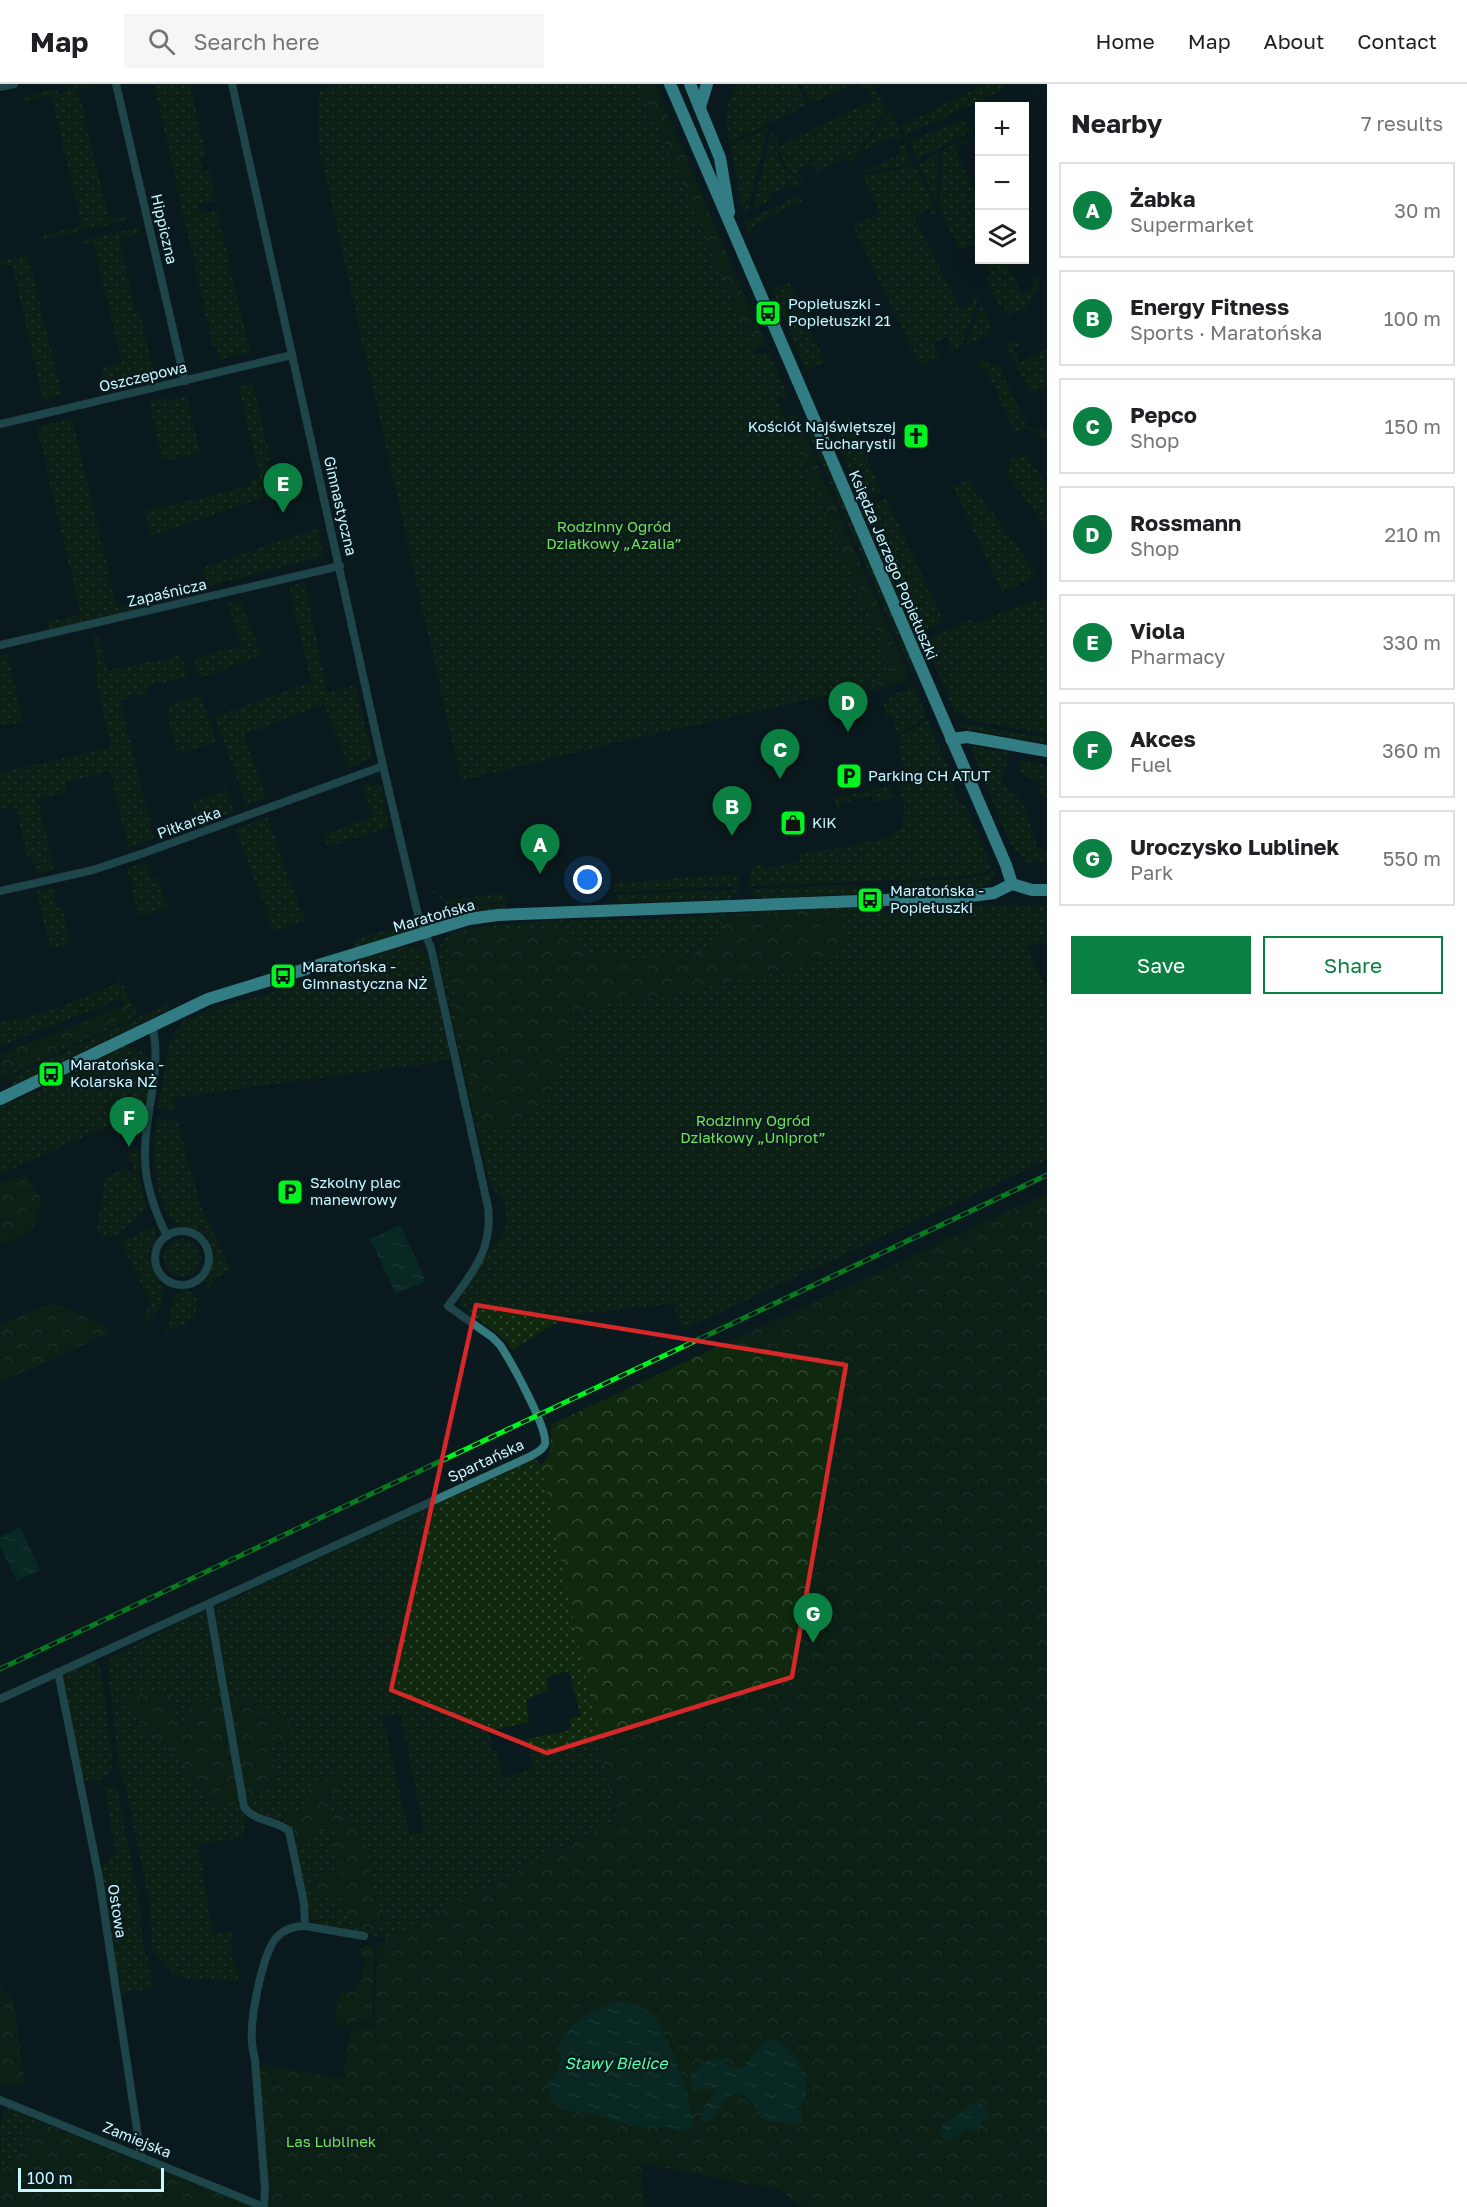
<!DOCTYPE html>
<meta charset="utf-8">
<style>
:root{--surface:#fff;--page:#f6f6f6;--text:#202124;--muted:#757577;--line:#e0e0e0;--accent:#0b8043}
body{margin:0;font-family:"Golos Text",sans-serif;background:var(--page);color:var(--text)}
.controls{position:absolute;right:18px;top:18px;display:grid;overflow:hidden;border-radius:0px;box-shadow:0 6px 24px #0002}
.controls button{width:54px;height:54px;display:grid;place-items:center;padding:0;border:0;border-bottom:2px solid var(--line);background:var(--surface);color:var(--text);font:30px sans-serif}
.scale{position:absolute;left:18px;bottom:15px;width:146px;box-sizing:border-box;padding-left:6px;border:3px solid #c9f7ff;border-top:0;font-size:16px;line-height:21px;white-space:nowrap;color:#c9f7ff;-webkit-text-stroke:4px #0b1a1e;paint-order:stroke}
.you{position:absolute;left:588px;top:796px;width:21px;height:21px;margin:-15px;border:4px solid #fff;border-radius:50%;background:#1a73e8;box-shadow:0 0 0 9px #1a73e833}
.badge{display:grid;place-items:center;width:39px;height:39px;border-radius:50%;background:var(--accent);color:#fff;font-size:20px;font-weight:700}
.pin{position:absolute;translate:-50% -50px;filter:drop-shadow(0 2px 3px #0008)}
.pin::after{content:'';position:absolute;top:32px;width:21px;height:18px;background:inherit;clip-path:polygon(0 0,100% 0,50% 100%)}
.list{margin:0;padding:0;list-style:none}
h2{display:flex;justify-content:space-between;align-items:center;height:78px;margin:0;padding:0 24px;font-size:26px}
h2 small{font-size:20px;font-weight:400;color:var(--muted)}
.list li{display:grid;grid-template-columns:39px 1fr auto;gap:18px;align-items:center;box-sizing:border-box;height:96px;margin:0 12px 12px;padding:0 12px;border:2px solid var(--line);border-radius:0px}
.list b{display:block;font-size:22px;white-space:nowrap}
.list p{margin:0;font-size:20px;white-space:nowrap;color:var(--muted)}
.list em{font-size:20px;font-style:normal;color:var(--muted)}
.actions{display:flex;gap:12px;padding:18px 24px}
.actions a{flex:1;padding:14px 0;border:2px solid var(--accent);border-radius:0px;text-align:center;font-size:21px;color:var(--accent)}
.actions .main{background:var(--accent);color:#fff}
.icon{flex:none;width:33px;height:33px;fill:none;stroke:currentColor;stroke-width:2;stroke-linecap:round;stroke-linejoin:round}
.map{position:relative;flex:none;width:1047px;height:2123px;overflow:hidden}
header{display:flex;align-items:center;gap:36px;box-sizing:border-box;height:84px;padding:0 30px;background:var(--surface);border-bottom:2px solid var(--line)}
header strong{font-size:28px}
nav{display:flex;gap:33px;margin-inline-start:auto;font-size:21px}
.search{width:420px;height:54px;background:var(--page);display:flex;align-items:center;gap:15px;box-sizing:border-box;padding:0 21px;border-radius:0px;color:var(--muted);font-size:22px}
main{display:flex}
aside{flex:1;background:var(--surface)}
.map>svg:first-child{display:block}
</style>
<header>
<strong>Map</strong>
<div class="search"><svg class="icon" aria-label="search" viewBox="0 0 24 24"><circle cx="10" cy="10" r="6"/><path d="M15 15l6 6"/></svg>Search here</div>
<nav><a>Home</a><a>Map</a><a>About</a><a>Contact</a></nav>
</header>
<main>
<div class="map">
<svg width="1047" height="2123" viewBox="0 0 1047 2123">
<defs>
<pattern id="grass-dots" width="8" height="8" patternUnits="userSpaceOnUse" patternTransform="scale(1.5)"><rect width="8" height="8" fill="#0f280e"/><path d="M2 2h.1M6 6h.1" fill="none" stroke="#314832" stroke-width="1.8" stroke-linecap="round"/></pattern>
<pattern id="forest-crowns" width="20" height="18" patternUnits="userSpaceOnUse" patternTransform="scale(1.5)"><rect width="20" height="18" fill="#0f280e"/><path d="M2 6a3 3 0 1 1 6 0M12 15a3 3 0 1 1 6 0" fill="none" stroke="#314832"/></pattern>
<pattern id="water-ripples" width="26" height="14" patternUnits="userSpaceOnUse" patternTransform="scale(1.5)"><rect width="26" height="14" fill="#073b2a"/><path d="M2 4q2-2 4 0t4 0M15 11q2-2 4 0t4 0" fill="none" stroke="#2a584a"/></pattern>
</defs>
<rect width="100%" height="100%" fill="#0b1a1e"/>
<g fill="url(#grass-dots)" fill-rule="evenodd">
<polygon points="76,0 96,0 78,5 109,136 127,132 128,136 44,155 43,152 82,142 51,11 24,18 23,13 57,5 58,10 69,7 68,2"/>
<polygon points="154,0 190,0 206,72 200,75 203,87 209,87 216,116 198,120 200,130 217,126 250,268 220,275 216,261 213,262"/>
<polygon points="335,0 640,0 754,264 756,269 770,269 788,312 777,315 881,558 890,591 875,601 619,658 461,697 317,55 319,8"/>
<path d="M737,0H797L806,22L730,58C724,36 725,20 737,0Z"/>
<polygon points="801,0 854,0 811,20"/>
<polygon points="861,0 873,0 885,23 888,23 853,77 849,79 846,73 817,88 812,80 797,86 803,98 787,84 771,51 773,49 779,62 873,16 867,2 860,5 859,1"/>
<polygon points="985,0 1002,0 1005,5 906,51 901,42"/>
<polygon points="890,26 903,53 895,57 892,53 862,67"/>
<polygon points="963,35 970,48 917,76 910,58"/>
<polygon points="768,44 748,126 743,129 731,61"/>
<polygon points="770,54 785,86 803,101 796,105 793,99 769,111 771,116 752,126"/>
<polygon points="966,54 968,59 955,65 977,113 979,114 979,161 978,159 960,166 940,126 941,70 942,66"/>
<polygon points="904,61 912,80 863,88 901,70 898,64"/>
<polygon points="938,69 937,120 919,81"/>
<polygon points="915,82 937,128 931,131 928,125 914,132 961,226 974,220 972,215 976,213 978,216 961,263 952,267 947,253 933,259 936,268 939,267 941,272 920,282 854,144 855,140 880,129 863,92"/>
<polygon points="799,111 802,117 760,137 748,148 744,138"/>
<path d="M138,143L140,150L119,155L136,230L140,229L155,292C139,295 117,305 103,295L101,284L122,279L93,158L83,160L82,157Z"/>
<polygon points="28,171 62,311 43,316 12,180 0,182 0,177"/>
<polygon points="986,176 1005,176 1021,209 1034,203 1031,197 1039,194 1040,198 1027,223 1008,232 1003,221 1000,223 987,197 989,185"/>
<polygon points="789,198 825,278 806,286 772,205"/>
<polygon points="981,220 991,242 990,249 965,262"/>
<polygon points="1017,256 1020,262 1013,265 1019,278 1047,265 1047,303 1034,309 1029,308 1006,261"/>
<polygon points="976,275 999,282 1028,343 1047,347 1047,357 1027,343 1015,349 985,283 980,284"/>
<polygon points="253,299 271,378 268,379 269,384 266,385 272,410 150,453 145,427 250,402 250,396 260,394 238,302"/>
<polygon points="187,313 200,369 163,377 149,317 166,314 168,317"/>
<polygon points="849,333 882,408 863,416 832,346 832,342"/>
<path d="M72,334L117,523L142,517L144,515L152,513C152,519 150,521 145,523L50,545L45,538L81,531L37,343Z"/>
<polygon points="808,334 914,581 913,591 803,336"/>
<polygon points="1026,368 1034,386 1036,385 1047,403 1047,445 1007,390 1010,382 1009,376"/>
<polygon points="970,395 977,412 980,411 990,428 993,428 997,437 999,436 1003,445 1005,445 1016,463 1018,462 1036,492 1002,508 953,402"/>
<polygon points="886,414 944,537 920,548 866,424"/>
<polygon points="863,426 916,548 910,544 861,430"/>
<polygon points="318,444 323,472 209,502 202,484"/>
<polygon points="305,498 327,608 355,601 372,671 367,677 349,684 324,620 244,651 266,714 247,721 215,633 311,598 289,502"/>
<polygon points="1047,514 1047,650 967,636 955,628 924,556 969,536 976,540 1035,515 1037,519"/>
<polygon points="241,516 261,572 200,594 194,576 226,564 228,567 242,561 227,520"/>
<polygon points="98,551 107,587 181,571 188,593 147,602 148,608 120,616 154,755 129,764 110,687 65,698 67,708 38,715 54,786 36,790 32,772 27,773 16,723 0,725 0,689 111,663 95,590 98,589 95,578 98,577 92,552"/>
<polygon points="7,570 23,639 0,641 0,571"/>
<polygon points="914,602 926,633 897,651 892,631 885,632 884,620 891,611"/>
<polygon points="201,611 217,658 181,670 176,666 167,626 172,619"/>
<path d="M928,636L955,700L953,704L959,720L965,722L992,783L985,788L956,793L749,802C748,791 750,782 762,777L764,785L800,777L798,769L848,763L889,753L900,743L904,734V722L899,701L907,699L897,654Z"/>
<polygon points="960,639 1047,654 1047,659 970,646 961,643"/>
<polygon points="970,662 1008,668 1009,674 1002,694 1004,700 1024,719 1037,762 1041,766 1047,767 1047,777 1027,779 1010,759"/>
<polygon points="1019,675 1047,681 1047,713 1038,710 1043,701 1019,688"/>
<polygon points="371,700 381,702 389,743 328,763 323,751 373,732 362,703"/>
<polygon points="889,702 892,714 874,718 871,712 840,719 841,726 836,723 834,717 836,714"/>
<polygon points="227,705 234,728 203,742 200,741 191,718"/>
<polygon points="267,733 305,837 274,848 236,745"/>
<polygon points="146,779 150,794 156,792 168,823 139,833 131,803 134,802 132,793 129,793 127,784"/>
<polygon points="996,788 990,799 979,805 899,808 899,799 901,798 962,795"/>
<polygon points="734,790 740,795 740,802 615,808 614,799"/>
<polygon points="858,801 859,810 763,814 754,812 750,805"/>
<polygon points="53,804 57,823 62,823 71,860 50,864 36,807"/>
<polygon points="741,806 730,815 618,819 616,810"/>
<polygon points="436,807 445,816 507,809 507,817 453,822 436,814 439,813 438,810 427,808"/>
<polygon points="507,819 507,825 468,827 435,837 427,834 459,824"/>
<path d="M972,821H1047V859L1026,861L1047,908V1076L683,1246L672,1220L569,1231L512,1266L507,1257L461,1222L460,1214L491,1164L502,1151L507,1135L503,1114L494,1106L489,1097L439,879L438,870L441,860L448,852L463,845L540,837L655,835L858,822C895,832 935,827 972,821Z"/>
<polygon points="413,838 412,843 406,848 355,864 354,856"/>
<polygon points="407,862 420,864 428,873 451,974 438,978 172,1014 175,1028 158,1024 168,963 176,947 184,937 209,926 359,884 358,876"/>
<polygon points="118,890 137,930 136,932 0,996 0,976 125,923 123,914 0,962 0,939 49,927 119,899"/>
<polygon points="167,920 169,925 13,1002 9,994"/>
<path d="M122,962C136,962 146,967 149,981C149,1002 148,1030 132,1044L127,1034L0,1090V1022L12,1016L14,1018C32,1009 49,1002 67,994L65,990Z"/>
<path d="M158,1035L177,1037L201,1122L231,1186L213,1195L211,1206L208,1207C204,1189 221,1177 210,1157C201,1143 186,1146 174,1137C154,1121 149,1058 158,1035Z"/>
<path d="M139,1064V1091L146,1124C135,1134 108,1169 97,1144L105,1093L127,1084L130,1091L136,1089L127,1069Z"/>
<path d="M154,1142C160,1153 149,1163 149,1174C150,1186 157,1191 161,1200C168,1216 154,1234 142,1241L150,1218L121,1158Z"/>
<circle cx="182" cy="1174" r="19"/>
<path d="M183,1206C203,1208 201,1228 187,1238C181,1242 172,1245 165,1249L169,1237L174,1212Z"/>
<path d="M535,1375L541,1382L616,1735L388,1856L359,1847L321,1841L309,1832L290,1744L284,1736L257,1732L246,1715L276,1700L271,1664L282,1659L277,1629L261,1631L255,1620L244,1613H231L215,1535L217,1522ZM569,1587L581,1632L570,1635L571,1646L527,1655L533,1685L502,1693L497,1666H491L489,1647L529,1638L526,1615L547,1607V1593ZM400,1629L424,1748L409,1751L384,1635Z"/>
<path d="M205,1526L221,1613H209L188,1642L179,1643L172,1613L142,1642L180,1676L198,1706L225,1722L238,1719C246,1729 247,1742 243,1753L198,1761L213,1850L232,1847L231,1870L242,1897L184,1895L174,1890L152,1866L150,1822L126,1704L119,1682L108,1584L111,1573Z"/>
<path d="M91,1577L97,1578L101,1584L112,1673L111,1687C103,1696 93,1700 82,1695L63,1590Z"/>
<polygon points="104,1702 118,1706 141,1827 142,1859 151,1884 153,1905 121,1910 99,1784 116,1769"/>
<polygon points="6,2023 37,2037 29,2056 1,2085 0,2040"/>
</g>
<g fill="url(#forest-crowns)">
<polygon points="640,0 655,0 752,229 750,230 754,241 757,240 767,263 754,264"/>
<path d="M796,331L909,592C895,605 871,608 852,606L874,601L890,591L881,558L784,333Z"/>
<polygon points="802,827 829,828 843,844 845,856 834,872 804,882 679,909 593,922 576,930 548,1017 527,1036 483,1045 457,940 456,913 447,871 458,852 478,846 567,846 587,869 627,874 684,873 722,859 727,831"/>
<polygon points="127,921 132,930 7,987 0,987 0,971"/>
<polygon points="25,1090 42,1116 32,1146 0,1161 0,1099"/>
<polygon points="1047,1109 1047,2123 802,2123 780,2106 641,2079 645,2123 261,2123 271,2120 259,1985 266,1980 342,1995 352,1940 374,1944 377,1861 616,1735 541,1382 549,1371 552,1340"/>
<polygon points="53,1218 114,1247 0,1299 0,1241"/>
<path d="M135,1604L145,1609L163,1606L172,1613L179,1643L188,1642L189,1625L209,1613H244L255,1620L261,1630C282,1629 290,1630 292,1653L271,1664L276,1700L238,1719L225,1722L198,1706L180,1676L142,1642L127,1619L128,1607Z"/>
<path d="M332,1690L341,1693L338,1704L328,1717L330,1729L350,1730L370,1775V1803L380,1823L388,1832L380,1837L374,1847H359L343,1825V1816C336,1809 328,1810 318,1812L312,1807L316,1794L328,1788L336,1790L342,1785L333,1762L340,1746L336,1744L311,1750L303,1758L295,1761V1746L285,1730L292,1727L302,1729L312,1719L307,1709L309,1701L318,1706L321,1698Z"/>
<path d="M369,1861L374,1867L372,1939L352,1938L347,1943L339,1941L335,1932L340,1907L354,1908C362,1897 364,1887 363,1874L356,1866Z"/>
<polygon points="0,1903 14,1917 25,2001 0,2000"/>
<polygon points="37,2037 256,2123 0,2123 0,2084 29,2056"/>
</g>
<g fill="url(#water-ripples)">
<polygon points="400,1141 426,1197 396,1210 370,1155"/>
<polygon points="20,1443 40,1486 17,1497 0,1462 0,1453"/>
<path d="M621,1917C634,1920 645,1922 654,1932C666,1945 692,2018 693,2035C693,2041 691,2044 686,2047L667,2043H636L588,2029L564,2026L553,2019L549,2012L548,1998C554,1990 561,1984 561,1973C561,1970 559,1967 560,1964C562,1941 601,1920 621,1917Z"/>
<path d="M772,1954C797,1963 817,2002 800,2025L803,2037L797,2042C789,2039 775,2037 766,2038C758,2031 753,2018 744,2012C725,2001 720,2039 703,2038L701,2029L705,2021L712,2018L717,2010L715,2005L710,2004L695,2007L690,1993L695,1985L713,1973L723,1976L730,1985L744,1983C753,1971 758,1960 772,1954Z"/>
<polygon points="975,2017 987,2024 990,2034 983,2035 980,2042 975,2045 966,2045 949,2056 945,2056 940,2050 942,2042"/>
</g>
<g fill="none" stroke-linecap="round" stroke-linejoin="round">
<g stroke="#357a7f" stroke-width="8">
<polyline points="116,0 185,297"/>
<polyline points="0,3 14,0"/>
<polyline points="0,340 292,271"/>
<polyline points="0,561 340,482"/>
<polyline points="0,807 93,786 144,769 383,682"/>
<path d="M152,941C163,985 145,1024 145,1068C144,1097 154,1126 167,1152"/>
<circle cx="182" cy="1174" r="27"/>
<path d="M209,1520L244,1723C256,1739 275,1735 289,1747L304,1819L305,1842L364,1852"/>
<polyline points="58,1588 99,1794 141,2072"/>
<path d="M0,1615L531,1372C536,1369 543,1366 545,1360C548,1344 510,1276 500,1261L492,1253L448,1222C472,1189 493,1167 488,1123L431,864L419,835L383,682L232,0"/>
<polyline points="0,2016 264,2123"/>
<path d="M264,2123L265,2105L255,1976C254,1970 252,1964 252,1957C250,1935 262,1871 276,1854C284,1845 294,1842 305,1842"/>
</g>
<g stroke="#60f7ff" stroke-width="12">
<polyline points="670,0 1006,781 1012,800"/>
<polyline points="690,0 720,74 729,128"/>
<polyline points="700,23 707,0"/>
<polyline points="951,655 967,653 1047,667"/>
<polyline points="0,1015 208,915 469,835 498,831 963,813 994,809 1012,800 1032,806 1047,806"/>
</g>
<g stroke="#00f41f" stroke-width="5">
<polyline id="rail" points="0,1585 1047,1091"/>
</g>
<use href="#rail" stroke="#0b1a1e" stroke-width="3" stroke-dasharray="9" stroke-linecap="butt"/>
</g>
<path d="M0 0H1047V2123H0ZM476,1221L846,1281L792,1593L547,1669L391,1606Z" fill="#0b1a1e" fill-opacity=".55" fill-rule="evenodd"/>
<path fill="none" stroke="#d62828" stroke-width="4.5" stroke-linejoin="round" d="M476,1221L846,1281L792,1593L547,1669L391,1606Z"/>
<defs>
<g id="bus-square" transform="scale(1.35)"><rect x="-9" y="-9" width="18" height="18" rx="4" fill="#00f41f" stroke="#0b1a1e"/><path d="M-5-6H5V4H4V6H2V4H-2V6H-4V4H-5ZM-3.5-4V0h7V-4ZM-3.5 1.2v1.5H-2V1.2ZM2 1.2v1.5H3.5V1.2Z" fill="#111"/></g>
<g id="church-square" transform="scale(1.35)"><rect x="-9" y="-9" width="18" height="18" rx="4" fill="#00f41f" stroke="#0b1a1e"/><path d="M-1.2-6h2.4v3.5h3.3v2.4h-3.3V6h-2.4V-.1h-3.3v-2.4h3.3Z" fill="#111"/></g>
<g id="parking-square" transform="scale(1.35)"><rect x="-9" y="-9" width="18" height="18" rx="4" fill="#00f41f" stroke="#0b1a1e"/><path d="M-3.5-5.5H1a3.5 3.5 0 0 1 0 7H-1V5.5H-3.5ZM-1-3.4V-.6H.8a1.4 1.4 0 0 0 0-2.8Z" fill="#111"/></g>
<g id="shop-square" transform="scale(1.35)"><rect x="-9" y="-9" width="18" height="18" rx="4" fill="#00f41f" stroke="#0b1a1e"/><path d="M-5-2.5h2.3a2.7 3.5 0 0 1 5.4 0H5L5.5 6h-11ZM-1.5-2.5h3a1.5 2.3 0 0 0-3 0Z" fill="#111"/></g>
</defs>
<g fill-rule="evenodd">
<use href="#bus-square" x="768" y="229"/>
<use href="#church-square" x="916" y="352"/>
<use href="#parking-square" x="849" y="692"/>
<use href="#shop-square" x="793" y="739"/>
<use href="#bus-square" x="870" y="816"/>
<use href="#bus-square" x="283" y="892"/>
<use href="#bus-square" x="51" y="990"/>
<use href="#parking-square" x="290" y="1108"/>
</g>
<g text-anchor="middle" stroke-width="4.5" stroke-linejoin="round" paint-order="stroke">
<g font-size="15" fill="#c9f7ff" stroke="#0b1a1e">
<text transform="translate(164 145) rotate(77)" y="5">Hippiczna</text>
<text transform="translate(143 293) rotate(-13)" y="5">Oszczepowa</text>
<text transform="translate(340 422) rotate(77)" y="5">Gimnastyczna</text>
<text transform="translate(893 481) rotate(67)" y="5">Księdza Jerzego Popiełuszki</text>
<text transform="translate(167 509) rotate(-13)" y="5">Zapaśnicza</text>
<text transform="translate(189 739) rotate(-20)" y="5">Piłkarska</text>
<text transform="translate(434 832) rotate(-16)" y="5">Maratońska</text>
<text transform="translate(486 1377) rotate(-25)" y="5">Spartańska</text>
<text transform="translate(117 1827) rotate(81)" y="5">Ostowa</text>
<text transform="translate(137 2056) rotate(22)" y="5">Zamiejska</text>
</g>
<g font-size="15" fill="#c9f7ff" stroke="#0b1a1e" text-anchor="start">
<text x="788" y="225">Popiełuszki -<tspan x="788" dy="17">Popiełuszki 21</tspan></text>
<text x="896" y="348" text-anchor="end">Kościół Najświętszej<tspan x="896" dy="17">Eucharystii</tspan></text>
<text x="868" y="697">Parking CH ATUT</text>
<text x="812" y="744">KiK</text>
<text x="890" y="812">Maratońska -<tspan x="890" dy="17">Popiełuszki</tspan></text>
<text x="302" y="888">Maratońska -<tspan x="302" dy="17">Gimnastyczna NŻ</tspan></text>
<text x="70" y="986">Maratońska -<tspan x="70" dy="17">Kolarska NŻ</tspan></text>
<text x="310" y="1104">Szkolny plac<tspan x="310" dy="17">manewrowy</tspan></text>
</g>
<g font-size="15" fill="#72e153" stroke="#0b1a1e">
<text x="614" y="448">Rodzinny Ogród<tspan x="614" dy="17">Działkowy „Azalia”</tspan></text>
<text x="753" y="1042">Rodzinny Ogród<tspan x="753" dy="17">Działkowy „Uniprot”</tspan></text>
<text x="331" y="2063">Las Lublinek</text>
</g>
<g font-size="16" font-style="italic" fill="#57ffa9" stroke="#0b1a1e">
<text x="616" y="1985">Stawy Bielice</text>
</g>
</g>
</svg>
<div class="controls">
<button>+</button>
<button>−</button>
<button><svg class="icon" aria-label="layers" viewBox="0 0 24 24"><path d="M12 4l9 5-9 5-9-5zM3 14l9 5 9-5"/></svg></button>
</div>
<div class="scale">100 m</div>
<div class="you"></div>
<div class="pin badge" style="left:540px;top:790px">A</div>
<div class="pin badge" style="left:732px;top:752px">B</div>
<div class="pin badge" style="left:780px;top:695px">C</div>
<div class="pin badge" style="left:848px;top:648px">D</div>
<div class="pin badge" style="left:283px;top:429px">E</div>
<div class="pin badge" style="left:129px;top:1063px">F</div>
<div class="pin badge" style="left:813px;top:1559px">G</div>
</div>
<aside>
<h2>Nearby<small>7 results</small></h2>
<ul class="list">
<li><span class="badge">A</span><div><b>Żabka</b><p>Supermarket</p></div><em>30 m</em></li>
<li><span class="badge">B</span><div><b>Energy Fitness</b><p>Sports · Maratońska</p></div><em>100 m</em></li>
<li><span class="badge">C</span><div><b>Pepco</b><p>Shop</p></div><em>150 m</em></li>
<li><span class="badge">D</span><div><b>Rossmann</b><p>Shop</p></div><em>210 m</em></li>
<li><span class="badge">E</span><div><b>Viola</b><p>Pharmacy</p></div><em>330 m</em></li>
<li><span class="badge">F</span><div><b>Akces</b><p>Fuel</p></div><em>360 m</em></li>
<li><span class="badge">G</span><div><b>Uroczysko Lublinek</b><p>Park</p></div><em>550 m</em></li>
</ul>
<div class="actions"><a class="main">Save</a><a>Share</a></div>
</aside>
</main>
